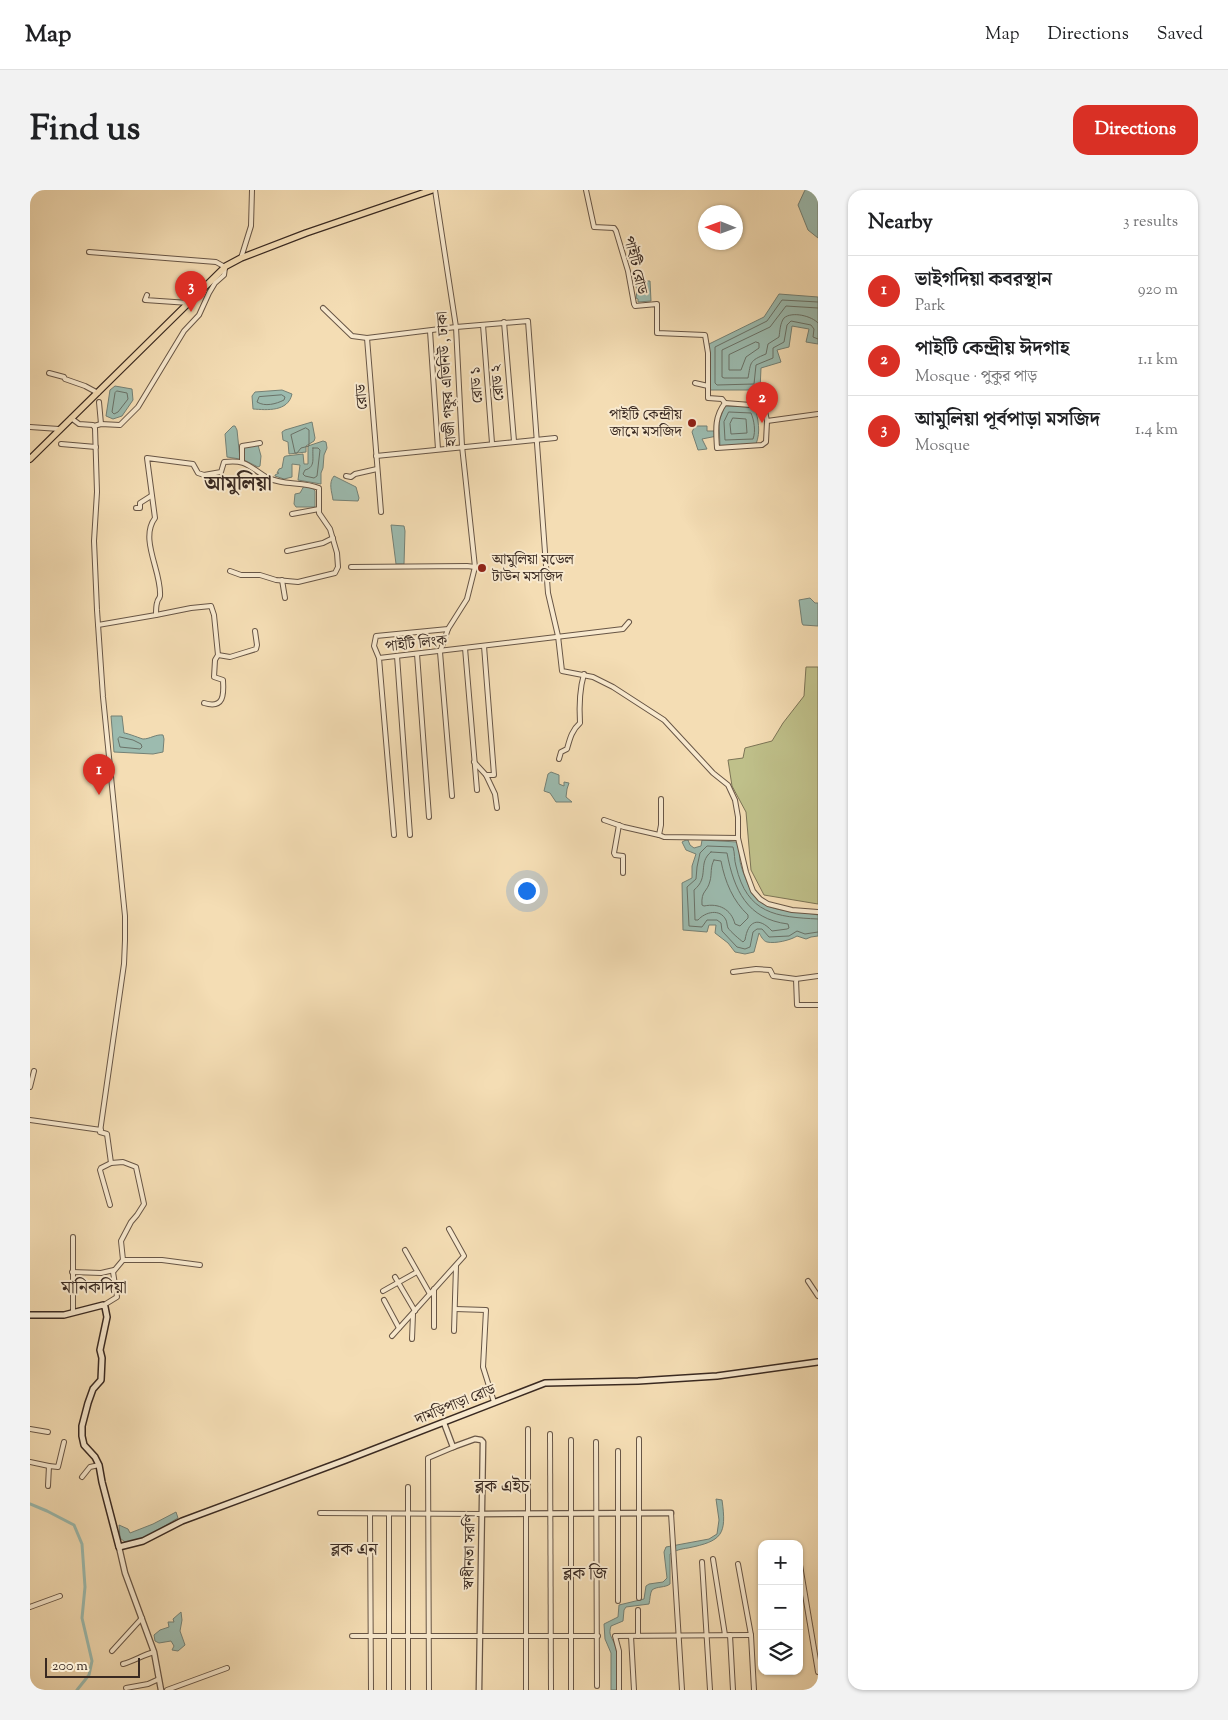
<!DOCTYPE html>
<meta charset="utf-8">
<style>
:root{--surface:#fff;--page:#f2f2f2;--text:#202124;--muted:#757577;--line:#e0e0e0;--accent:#d93025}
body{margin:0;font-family:"Sorts Mill Goudy","Noto Serif Bengali",serif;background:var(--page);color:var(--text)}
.controls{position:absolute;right:15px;bottom:15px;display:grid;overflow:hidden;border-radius:10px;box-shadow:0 1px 4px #0004}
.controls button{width:45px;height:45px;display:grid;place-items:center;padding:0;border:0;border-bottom:1px solid var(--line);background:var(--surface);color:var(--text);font:25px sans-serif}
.compass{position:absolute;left:668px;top:15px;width:45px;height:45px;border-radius:50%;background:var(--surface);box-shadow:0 1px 4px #0004;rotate:271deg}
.scale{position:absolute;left:15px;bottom:12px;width:95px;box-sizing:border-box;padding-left:5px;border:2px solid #392921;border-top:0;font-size:14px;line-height:18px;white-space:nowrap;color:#392921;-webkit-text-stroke:4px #f8e9ce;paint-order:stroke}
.you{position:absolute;left:496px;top:700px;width:18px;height:18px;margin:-12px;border:4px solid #fff;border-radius:50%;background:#1a73e8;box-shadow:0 0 0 8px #1a73e833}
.badge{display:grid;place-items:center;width:32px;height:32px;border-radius:50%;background:var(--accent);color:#fff;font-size:16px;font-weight:700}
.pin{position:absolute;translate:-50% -41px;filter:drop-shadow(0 1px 2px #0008)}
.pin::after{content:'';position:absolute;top:26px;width:18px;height:15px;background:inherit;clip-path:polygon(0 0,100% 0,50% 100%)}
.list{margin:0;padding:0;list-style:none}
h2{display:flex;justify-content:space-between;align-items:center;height:65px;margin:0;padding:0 20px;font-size:21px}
h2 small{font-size:16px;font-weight:400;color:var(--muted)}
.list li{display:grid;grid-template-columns:32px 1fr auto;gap:15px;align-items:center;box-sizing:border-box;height:70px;padding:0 20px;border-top:1px solid var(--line)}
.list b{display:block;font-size:19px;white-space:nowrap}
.list p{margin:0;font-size:16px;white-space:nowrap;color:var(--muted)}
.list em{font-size:16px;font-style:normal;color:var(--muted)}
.icon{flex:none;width:28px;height:28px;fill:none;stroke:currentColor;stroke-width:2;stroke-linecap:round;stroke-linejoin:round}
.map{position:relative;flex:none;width:788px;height:1500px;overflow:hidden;border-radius:15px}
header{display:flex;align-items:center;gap:30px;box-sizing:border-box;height:70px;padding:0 25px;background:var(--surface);border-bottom:1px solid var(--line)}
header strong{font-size:24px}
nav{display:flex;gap:28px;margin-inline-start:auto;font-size:18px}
.intro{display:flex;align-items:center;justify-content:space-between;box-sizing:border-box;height:120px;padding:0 30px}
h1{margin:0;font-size:35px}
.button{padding:12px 22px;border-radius:15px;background:var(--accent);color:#fff;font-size:18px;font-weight:700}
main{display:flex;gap:30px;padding:0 30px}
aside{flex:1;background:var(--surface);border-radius:15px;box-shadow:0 1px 4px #0004}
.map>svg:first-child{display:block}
</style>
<header>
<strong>Map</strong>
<nav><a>Map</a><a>Directions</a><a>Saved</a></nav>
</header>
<div class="intro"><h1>Find us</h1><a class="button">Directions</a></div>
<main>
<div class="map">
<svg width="788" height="1500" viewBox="0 0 788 1500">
<rect width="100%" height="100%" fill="#f4ddb4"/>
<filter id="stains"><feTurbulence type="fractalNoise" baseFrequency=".004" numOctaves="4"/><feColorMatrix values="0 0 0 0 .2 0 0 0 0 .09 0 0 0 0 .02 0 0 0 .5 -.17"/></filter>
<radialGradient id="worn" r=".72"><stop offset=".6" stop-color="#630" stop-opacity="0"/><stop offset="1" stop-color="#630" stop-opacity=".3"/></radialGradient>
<polygon fill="#bfc08a" stroke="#7c7456" points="776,477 788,477 788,714 734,705 721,680 716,622 702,596 698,570 713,568 715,558 742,551 753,533 774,506"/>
<g fill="#9cbbaf" stroke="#748176">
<polygon points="775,0 788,0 788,48 778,40 768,15"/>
<polygon points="605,91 620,91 621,111 608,112 608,109 606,108 607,101"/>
<polygon points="749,104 788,107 788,154 776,152 779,139 762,136 759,157 747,160 751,172 731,178 730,200 680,200 679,154 734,127"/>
<polygon points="85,196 102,199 103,210 92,226 83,229 76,226 80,200"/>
<path d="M252,200L262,204C258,222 237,220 223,219L222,206L225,202Z"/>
<path d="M695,216L725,217C728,230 731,241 726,254L690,256L689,231Z"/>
<polygon points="282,232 285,248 284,251 276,256 276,262 259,264 258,252 253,250 252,242 255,240"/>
<polygon points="203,236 205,236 207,240 210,269 197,267 195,244"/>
<polygon points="665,236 677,236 677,241 686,241 687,246 672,249 677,259 668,260 662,242"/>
<polygon points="293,251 296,252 297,258 294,265 293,278 291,283 291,294 268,290 270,275 262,274 262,287 254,289 245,286 245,285 249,283 247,283 249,279 252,278 254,267 256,266 273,264 274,274 278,274 278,256"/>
<polygon points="228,255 231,266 230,276 228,277 214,270 213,258 214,256"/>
<path d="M304,286L326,297L329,308L328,311L303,310C302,302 298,293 304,286Z"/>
<polygon points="274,296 282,297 285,301 285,317 266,317 264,314 265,304 270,303"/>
<polygon points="361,335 374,336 375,341 374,374 366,374"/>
<polygon points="780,408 785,413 788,413 788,436 773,435 772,433 769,410"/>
<path d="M81,526H92L94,543C97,543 112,549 113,549C120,549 126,544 133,545L134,549L133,562L123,564L84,562Z"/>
<polygon points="521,582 529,585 529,594 534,596 534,592 539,593 537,599 536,607 542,612 526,612 520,603 514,601 518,584"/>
<path d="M656,650H658L660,655L664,658L671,656L672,650L707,652L710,657C708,668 711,677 715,687C729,727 756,718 788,725V746L781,747L776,749L767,746C761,750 745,754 737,752C733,751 731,746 729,743L724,762L715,764L705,762L698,753L685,743L686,735H679L677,742L653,740L652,693L662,688V676L666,664L656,660L652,652Z"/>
<path d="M686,1309L692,1310C697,1345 692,1351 658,1358C651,1359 646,1360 640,1364V1394C635,1398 627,1396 622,1400C620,1403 620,1410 619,1414L596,1417L594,1420L593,1431L581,1436C578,1445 582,1447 585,1455C589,1466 586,1487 587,1500H581V1463L575,1449L574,1434L588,1427L589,1415L614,1409L616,1396L619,1394L633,1392L637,1388L634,1362L636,1357L679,1349L687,1344L689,1330Z"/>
<path d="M146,1322L148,1328C132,1337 113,1352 95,1352L90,1348L89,1335L98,1339L100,1343L123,1334Z"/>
<polygon points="151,1422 152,1430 150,1441 155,1455 148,1461 142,1460 144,1456 141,1451 129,1453 125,1451 124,1445 130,1440 139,1437 138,1432 144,1432 143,1429"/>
</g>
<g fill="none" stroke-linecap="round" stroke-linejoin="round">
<g stroke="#6a7268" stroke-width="1">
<polyline points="788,112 752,110 737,131 685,157 685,193 687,195 724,194 726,175 743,168 743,158 754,152 757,135 761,131 781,135 784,139 783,147 788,149"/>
<path d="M788,118L756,116L740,137L692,160V187L694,188H718C721,172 719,171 736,164L738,154L749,147C750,141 750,133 754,128C762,121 782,126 788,133"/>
<polygon points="726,152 729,153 729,158 716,167 711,180 699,180 699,165"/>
<polygon points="87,201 97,203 98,209 88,222 84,224 82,222 85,203"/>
<path d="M252,205L255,207L254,210C246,214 235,217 227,212L229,207Z"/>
<path d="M699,222L721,223C724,230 726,241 723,249L695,250L694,232Z"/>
<polygon points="703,228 716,229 717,243 701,244 700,234"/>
<polygon points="276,238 279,240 279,256 271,258 267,263 265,263 261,245"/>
<path d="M283,258H288L290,260L287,286L284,288L275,286L273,284L275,280C286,277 282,268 283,258Z"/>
<polygon points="90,547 103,550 111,554 112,557 110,559 90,557 88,549"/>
<path d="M681,662L697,663C704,700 717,729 758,734L759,738L757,739L742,741C728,726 718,731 715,750L713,752C709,749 701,742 698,738C697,736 697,732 696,730C690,718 675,722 668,730H665L664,700C680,687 667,673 681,662Z"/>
<path d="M684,670L691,671C695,692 703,711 718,725V728L710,736L705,734C701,719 689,713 674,716L672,715C671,700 677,703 680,691C682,684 680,677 684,670Z"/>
<path d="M788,729C746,727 717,724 706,676C704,670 705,663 703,657L677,656L670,663L667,677L666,689L657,697L659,736L672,737L677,730H687L691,733L692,741L707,757L715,759L720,757L723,742L727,739H732L739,747L759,746L767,741L775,744L788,742"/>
</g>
<polyline stroke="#9cbbaf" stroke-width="3" points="0,1314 17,1321 44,1335 52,1354 55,1397 52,1428 62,1471 59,1485 47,1500"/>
<g stroke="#685646" stroke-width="6">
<g id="minor">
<polyline points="556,0 564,37 584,38 586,41 598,81 604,114 605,116 627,114 627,143 675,145 678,163 678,196"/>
<polyline points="59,62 186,72 195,77"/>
<polyline points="211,68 221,36 222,0"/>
<polyline points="117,105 115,110 159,113"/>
<polyline points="293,118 322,146 337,148 426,137 498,131 518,403 528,446 532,481 563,487 583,497 634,530 683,583 698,595 705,610 708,627 708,648 716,682 723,701 730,709 738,714 762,720 788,722"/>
<polyline points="474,132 484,251"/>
<polyline points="453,135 462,253"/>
<polyline points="400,141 408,259"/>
<polyline points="337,148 351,322"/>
<polyline points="19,183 34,187 35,189 55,196 68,203"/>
<polyline points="665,193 678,196 678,208 692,209 695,213"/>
<polyline points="69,212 71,234"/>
<path d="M695,213L734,216L737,231L736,252L732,255L687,258C686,241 684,227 695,213Z"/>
<polyline points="41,228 49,234 63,235 65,238 67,302 64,351 67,420 73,507 95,726 95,750 94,774 70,942 77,944 81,973 71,978 70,980 80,1015"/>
<polyline points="737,231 788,224"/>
<polyline points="64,236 71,234 90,235 108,217 154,141 169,125 179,103 185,93 194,85 195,78"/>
<polyline points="0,237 29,239"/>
<polyline points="31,254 66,257"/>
<polyline points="346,266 525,248"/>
<polyline points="212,271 212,256 230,253"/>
<polyline points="316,286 321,287 325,284 347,279"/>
<polyline points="106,318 110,318 110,313 121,306"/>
<polyline points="262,324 289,319"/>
<polyline points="257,361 293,353 303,348"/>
<polyline points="321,377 437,376 445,377"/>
<polyline points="252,390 255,408"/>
<path d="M126,425L161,418L181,416L184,425L188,465L185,470L184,487L193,490C194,505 194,519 174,513"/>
<path d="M68,435L126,425C126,421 126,416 127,413C128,408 129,410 130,406C132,382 109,349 125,328L117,268L163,274L168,283L174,285L191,282L194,272C217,269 219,277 236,287C253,296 272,291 289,298V323L300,339L307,363L308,377L305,383L268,392L246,390L230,385H211L200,381"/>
<polyline points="418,439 410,462 422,606"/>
<polyline points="435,458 447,600"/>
<polyline points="387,464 399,627"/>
<polyline points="188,465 200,467 226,459 227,455 225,441"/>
<polyline points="367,466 380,645"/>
<polyline points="349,468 344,456 346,446 418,439 437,409 445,377 432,256 426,137 405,0"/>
<path d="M529,569L531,562L537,559C540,548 542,540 550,533C549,516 549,501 554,484"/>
<polyline points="444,572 456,585 464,585 454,456"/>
<polyline points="456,585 465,604 467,618"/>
<polyline points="574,630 594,637 629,645 634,647 708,648"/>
<polyline points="589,635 584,663 585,665 593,666 593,683"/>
<polyline points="364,645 349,468 593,439 599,432"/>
<polyline points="629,645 631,635 631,609"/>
<polyline points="703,782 726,779 740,780 743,786 766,789 767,815 788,815"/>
<polyline points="766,789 788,786"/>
<polyline points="0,897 4,881"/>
<polyline points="0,930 71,940"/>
<polyline points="81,973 93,972 106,977 114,1014 107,1025 101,1032 91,1051 93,1070"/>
<polyline points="375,1060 400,1104"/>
<polyline points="42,1082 71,1083 84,1080"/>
<polyline points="365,1087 385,1121"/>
<polyline points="778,1091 788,1106"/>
<polyline points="353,1101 387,1082"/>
<polyline points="354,1110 369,1138"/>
<polyline points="74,1115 87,1107 83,1082 93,1070 132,1070 170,1075"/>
<polyline points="425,1119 456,1120 453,1177 464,1212"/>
<polyline points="43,1123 43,1047"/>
<polyline points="404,1137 404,1099"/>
<polyline points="424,1141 426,1076"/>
<polyline points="362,1146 434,1066 419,1039"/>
<polyline points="382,1149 383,1124"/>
<polyline points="0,1239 18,1242"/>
<polyline points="498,1239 498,1324"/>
<polyline points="520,1244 521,1500"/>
<polyline points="609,1249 609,1408"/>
<polyline points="566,1252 567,1496"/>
<polyline points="0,1272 19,1276 28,1277 34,1252"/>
<polyline points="52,1287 60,1277 69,1275"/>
<polyline points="18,1296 19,1276"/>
<polyline points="290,1323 452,1324"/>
<polyline points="641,1323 652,1500"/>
<polyline points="340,1324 341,1500"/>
<polyline points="496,1324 496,1500"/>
<polyline points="683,1369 695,1445"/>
<polyline points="672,1372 680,1500"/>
<polyline points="708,1374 721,1445 724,1500"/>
<polyline points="770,1375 788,1482"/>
<polyline points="588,1411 588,1261"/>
<polyline points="0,1417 30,1406"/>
<polyline points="608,1420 608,1446"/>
<polyline points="700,1445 703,1500"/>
<polyline points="322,1446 568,1446"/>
<polyline points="601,1446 604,1500"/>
<polyline points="82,1461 112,1428"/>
<path d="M93,1474C104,1471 113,1465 124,1462"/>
<polyline points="96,1498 118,1494 129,1489"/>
<polyline points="137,1500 197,1478"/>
<polyline points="359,1500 359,1324"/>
<polyline points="378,1500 378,1297"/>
<polyline points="399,1500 398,1268 424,1257"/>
<polyline points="541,1500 541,1250"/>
<polyline points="589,1500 589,1461 585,1446 721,1445"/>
</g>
</g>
<g stroke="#685646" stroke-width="7">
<g id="tertiary">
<polyline points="414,1233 423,1257 445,1249 451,1250 453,1252 449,1500"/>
<polyline points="452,1324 641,1323"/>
<polyline points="89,1357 95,1383 124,1462 131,1500"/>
</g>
</g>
<g stroke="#392921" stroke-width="8">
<polyline id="secondary" points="0,1125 34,1125 73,1115 75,1117 77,1127 70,1160 72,1168 71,1190 63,1199 58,1213 52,1236 52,1246 54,1255 65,1267 69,1275 72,1292 89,1357 113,1351 152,1331 316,1270 515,1193 608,1191 687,1186 788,1172"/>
</g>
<g stroke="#392921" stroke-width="8">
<polyline id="primary" points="0,269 196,76 211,68 276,43 402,0"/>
</g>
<use href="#minor" stroke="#f8e9ce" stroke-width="4"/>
<use href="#tertiary" stroke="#f8e9ce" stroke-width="4.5"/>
<use href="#secondary" stroke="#f8e9ce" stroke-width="5"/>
<use href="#primary" stroke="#f4ddb4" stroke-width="5.5"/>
</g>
<g fill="#8f2418" stroke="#f8e9ce" stroke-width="2">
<circle cx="662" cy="233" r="5"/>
<circle cx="452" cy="378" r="5"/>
</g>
<g text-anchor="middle" stroke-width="4" stroke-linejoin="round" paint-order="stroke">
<g font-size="15" fill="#392921" stroke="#f8e9ce">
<text transform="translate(606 75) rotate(76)" y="5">পাইটি রোড</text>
<text transform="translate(416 189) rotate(-94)" y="5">হাজী গফুর এভিনিউ , ঢাকা</text>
<text transform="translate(467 193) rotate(-95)" y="5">রোড ২</text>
<text transform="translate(446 195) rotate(-94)" y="5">রোড ১</text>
<text transform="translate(331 207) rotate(-94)" y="5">রোড</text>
<text transform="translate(386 453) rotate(-6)" y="5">পাইটি লিংক</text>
<text transform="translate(425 1214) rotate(-22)" y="5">দামড়িপাড়া রোড</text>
<text transform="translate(439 1362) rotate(-89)" y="5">স্বাধীনতা সরণি</text>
</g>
<g font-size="15" fill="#392921" stroke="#f8e9ce" text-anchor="end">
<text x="652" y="229">পাইটি কেন্দ্রীয়<tspan x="652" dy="17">জামে মসজিদ</tspan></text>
<text x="462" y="374" text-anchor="start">আমুলিয়া মডেল<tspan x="462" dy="17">টাউন মসজিদ</tspan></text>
</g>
<g font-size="18" fill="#392921" stroke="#f8e9ce">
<text x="64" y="1103">মানিকদিয়া</text>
<text x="472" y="1302">ব্লক এইচ</text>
<text x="324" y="1365">ব্লক এন</text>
<text x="555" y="1389">ব্লক জি</text>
</g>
<g font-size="20" font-weight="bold" fill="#392921" stroke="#f8e9ce">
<text x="208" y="300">আমুলিয়া</text>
</g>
</g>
<rect width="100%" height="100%" filter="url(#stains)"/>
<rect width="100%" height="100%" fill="url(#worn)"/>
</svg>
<div class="controls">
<button>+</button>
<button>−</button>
<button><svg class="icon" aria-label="layers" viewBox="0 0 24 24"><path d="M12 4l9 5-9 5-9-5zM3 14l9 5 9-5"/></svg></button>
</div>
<svg class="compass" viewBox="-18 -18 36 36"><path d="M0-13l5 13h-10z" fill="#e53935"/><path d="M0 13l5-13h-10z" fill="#757577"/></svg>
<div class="scale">200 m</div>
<div class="you"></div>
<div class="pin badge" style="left:69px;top:605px">1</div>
<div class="pin badge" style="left:732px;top:233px">2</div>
<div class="pin badge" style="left:161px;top:122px">3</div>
</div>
<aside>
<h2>Nearby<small>3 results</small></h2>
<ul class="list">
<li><span class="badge">1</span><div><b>ভাইগদিয়া কবরস্থান</b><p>Park</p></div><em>920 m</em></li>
<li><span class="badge">2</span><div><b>পাইটি কেন্দ্রীয় ঈদগাহ</b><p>Mosque · পুকুর পাড়</p></div><em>1.1 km</em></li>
<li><span class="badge">3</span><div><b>আমুলিয়া পূর্বপাড়া মসজিদ</b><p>Mosque</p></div><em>1.4 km</em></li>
</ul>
</aside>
</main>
